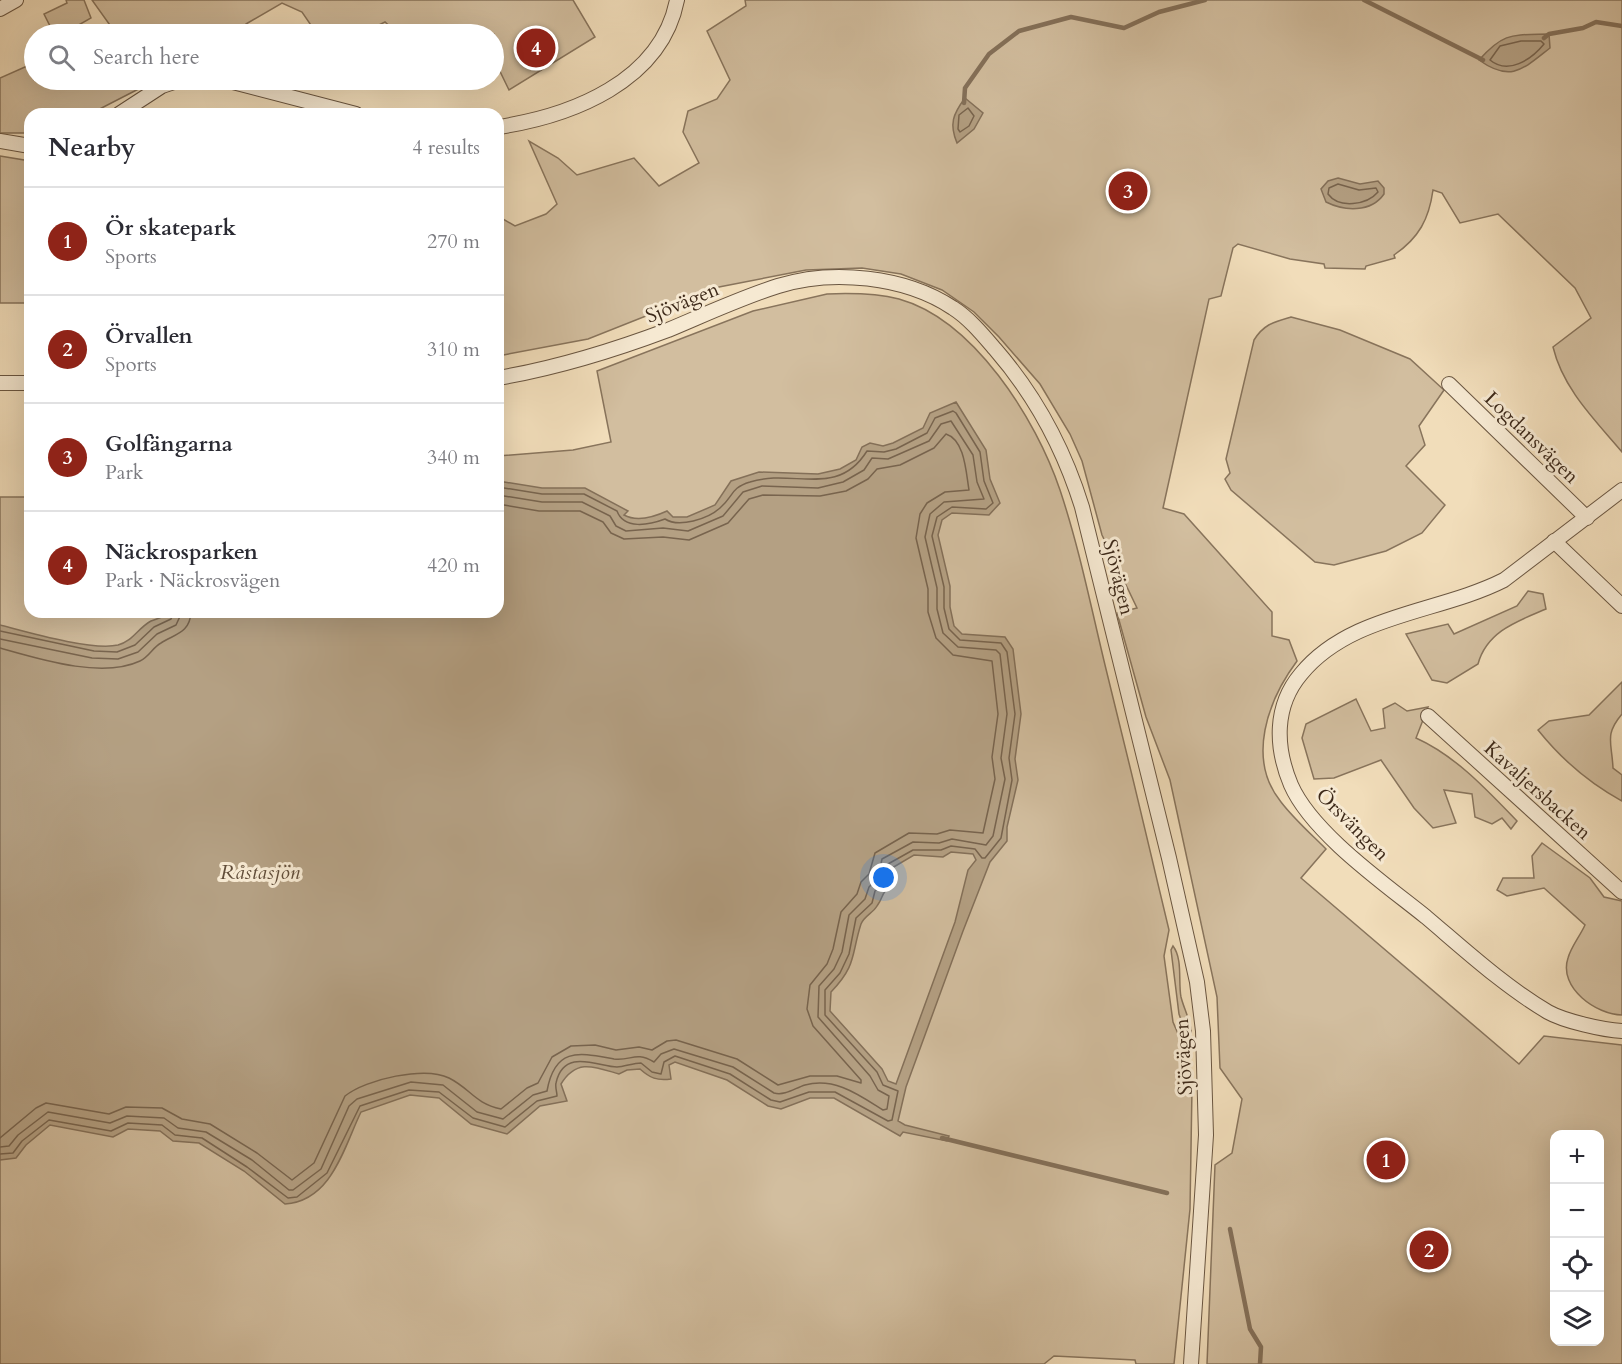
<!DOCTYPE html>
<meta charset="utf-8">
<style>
:root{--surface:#fff;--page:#f2f2f3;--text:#2b2b33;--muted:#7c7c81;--line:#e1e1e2;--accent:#8f2418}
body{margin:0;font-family:Cardo,serif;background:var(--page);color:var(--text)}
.controls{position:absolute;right:18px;bottom:18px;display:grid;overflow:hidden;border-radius:12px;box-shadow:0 6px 24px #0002}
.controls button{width:54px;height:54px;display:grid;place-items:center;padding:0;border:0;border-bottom:2px solid var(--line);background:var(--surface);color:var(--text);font:30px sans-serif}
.you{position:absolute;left:884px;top:878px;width:21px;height:21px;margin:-15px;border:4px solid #fff;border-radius:50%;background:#1a73e8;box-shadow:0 0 0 9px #1a73e833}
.badge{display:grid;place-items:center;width:39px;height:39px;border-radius:50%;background:var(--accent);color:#fff;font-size:20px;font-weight:700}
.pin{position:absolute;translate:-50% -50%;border:3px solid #fff;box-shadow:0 2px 6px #0006}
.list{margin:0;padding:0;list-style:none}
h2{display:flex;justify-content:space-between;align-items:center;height:78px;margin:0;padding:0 24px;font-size:26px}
h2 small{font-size:20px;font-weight:400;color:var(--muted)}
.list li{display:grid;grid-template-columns:39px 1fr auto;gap:18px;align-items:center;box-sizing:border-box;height:108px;padding:0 24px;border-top:2px solid var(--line)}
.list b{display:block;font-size:22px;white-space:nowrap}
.list p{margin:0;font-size:20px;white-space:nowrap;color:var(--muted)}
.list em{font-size:20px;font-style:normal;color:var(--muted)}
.icon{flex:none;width:33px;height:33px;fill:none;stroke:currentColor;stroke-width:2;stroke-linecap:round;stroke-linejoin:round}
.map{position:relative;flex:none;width:1622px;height:1364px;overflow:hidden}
.search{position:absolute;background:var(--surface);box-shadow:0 6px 24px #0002;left:24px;top:24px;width:480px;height:66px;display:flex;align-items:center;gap:15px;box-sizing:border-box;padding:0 21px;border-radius:33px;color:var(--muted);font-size:22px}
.panel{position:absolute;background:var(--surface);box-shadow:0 6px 24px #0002;left:24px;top:108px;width:480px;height:510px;border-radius:18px}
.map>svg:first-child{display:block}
</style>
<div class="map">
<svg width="1622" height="1364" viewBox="0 0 1622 1364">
<rect width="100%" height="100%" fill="#f1ddba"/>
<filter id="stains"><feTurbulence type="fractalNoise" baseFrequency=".00333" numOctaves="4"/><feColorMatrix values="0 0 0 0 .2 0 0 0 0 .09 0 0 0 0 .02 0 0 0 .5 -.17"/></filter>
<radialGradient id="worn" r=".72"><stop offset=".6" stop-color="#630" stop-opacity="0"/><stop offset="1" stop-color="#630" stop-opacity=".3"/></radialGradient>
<g fill="#d2be9f" stroke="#88745c" stroke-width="1.5" fill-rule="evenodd">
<polygon points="66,0 84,0 91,18 63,34 54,34 44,14 67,3"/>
<polygon points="92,0 573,0 595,37 509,90 494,59 494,34 398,34 385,22 361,34 317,34 302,12 282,3 246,24 248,34 99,34 112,28"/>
<path d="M745,0H1622V452C1595,420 1563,389 1553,347L1591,318L1575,288L1498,214L1460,223L1442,193L1433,190C1429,219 1419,238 1394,255L1395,258L1366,266L1365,269L1325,268L1324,264L1290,259L1238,244L1233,248L1221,296L1209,299L1163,508L1184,514L1272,612V636L1289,640L1297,661C1268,700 1246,759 1281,802C1294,819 1311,834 1326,849L1301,878L1519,1064L1544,1036L1622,1045V1364H1207L1215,1165L1232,1153L1242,1099L1220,1068L1217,997L1170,780L1146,717L1117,613L1137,608L1102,535L1082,461L1070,434L1040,384L999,337L974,312L942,290L901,274L862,268L806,270L719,287L588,339L498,356V216L515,226L546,214L557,204L529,141L558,158L577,175L634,158L659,186L699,163L683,132L688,111L717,99L730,80L707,31L746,6ZM1554,1134H1600V1342H1554Z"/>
<polygon points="34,63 34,80 156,80 90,114 30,114 30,133 0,133 0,78"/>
<polygon points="0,156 30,161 30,303 0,303"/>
<path d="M827,294C851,293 875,293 899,299C974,320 1036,419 1060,490C1079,547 1091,607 1105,665C1127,753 1148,842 1169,930L1164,956L1173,1022L1186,1052L1192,1088L1190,1209L1174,1364H1136L1135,1360L1054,1356L1044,1364H0V497H30V612H498V456L573,450L611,442L597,371L753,311Z"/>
<path d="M1291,317L1340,330L1410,359L1444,390L1419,426L1425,445L1406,466L1445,505L1422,533L1386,551L1334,565L1315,562L1231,490L1225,479L1230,473L1226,459L1254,340C1264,324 1274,322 1291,317Z"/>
<path d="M1528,591L1543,594L1546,609C1518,621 1487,631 1478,664L1447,683L1432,680L1406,634L1448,624L1454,634L1517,606Z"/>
<path d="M1622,682V714C1604,735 1612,743 1613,768L1622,775V801C1589,783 1562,760 1538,730L1549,721L1589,715Z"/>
<path d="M1356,699L1371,731L1385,728L1383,709L1395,703L1407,711L1428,707L1416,738C1456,756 1487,790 1517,821L1511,829L1502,818L1492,824L1475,817L1472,794L1444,790L1456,823L1433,828L1414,808L1381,760L1334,778L1314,779L1302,738L1306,724Z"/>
<path d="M1542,843L1590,878L1604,897L1622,901V1015C1597,1015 1558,988 1568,958C1571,947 1580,936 1585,925L1544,888L1507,896L1497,890L1503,878H1534L1532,856Z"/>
<path d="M1173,946C1183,959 1178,982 1181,997C1184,1010 1196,1031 1189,1042L1179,1014L1171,950Z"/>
</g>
<g fill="#b4a083" stroke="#847059" stroke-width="1.5" fill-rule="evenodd">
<path d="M1549,34L1550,48C1523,69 1511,83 1479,60C1504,32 1512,35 1549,34Z"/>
<path d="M965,98L983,113L974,129L957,143C949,124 953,114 965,98Z"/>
<path d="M1338,178L1360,184L1378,181L1384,188V194C1371,213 1344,211 1326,202L1321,189L1328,181Z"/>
<path d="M956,402L986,450L990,479L1000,503L989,515L952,513L942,520L938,535L950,586V607L954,626L962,634L1005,637L1013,649L1021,714L1015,759L1018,780L1007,827V841L990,862L963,931L906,1087L898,1121L905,1125L949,1136L947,1141L903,1132L900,1136L834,1098H810L781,1109L768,1106L727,1080L675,1062L669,1065L671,1079C657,1081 650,1078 640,1069L627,1070L619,1074C595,1067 577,1058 561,1084L567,1101L540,1106L507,1134L471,1124L439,1098L410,1095L361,1112C344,1147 332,1201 285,1204L244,1171L199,1143L173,1141L160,1131L128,1129L113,1137L50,1125L26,1145L16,1158L0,1160V625C27,632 92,651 118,645C133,641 138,628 151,621C158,618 165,617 172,612H498V481L542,488H585L628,511L624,515C637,522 654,517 667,511L673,517H687L715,505L731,481L759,472L818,474L840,469L856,460L862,447L870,443L883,446L893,443L923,428L930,413ZM951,852L973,854L976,860L968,870L955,922L896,1084L888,1081L882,1069L830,1011L831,992C857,965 851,955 861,924C864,916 873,913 877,906C885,895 879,895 893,884L892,868L914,855L943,857Z"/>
</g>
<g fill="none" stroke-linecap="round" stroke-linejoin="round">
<g stroke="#78644e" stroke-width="1.5">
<path d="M1521,41H1541L1544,44C1531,60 1508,75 1490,60L1500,46Z"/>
<polygon points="968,108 974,116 969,126 960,132 958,129 959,115"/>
<path d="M1338,184L1359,190L1376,188L1378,192C1367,205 1339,209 1328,194L1329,188Z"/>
<polyline points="0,631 94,651 117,652 135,645 154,627 171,619 174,612"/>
<polyline points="0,639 92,658 118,659 138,652 157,634 176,625 182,612"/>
<path d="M0,648C39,659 102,679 140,661C149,657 153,647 161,643C175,634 190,633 191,612"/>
<path d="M0,1138L36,1108L46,1103L109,1114L126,1107L162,1108L182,1119L210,1124L257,1153L292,1180L314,1163L345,1096C366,1079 425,1066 449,1078C471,1089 474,1103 501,1109L527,1088L538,1083L552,1057L571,1046L595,1045L616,1050L639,1047L652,1050L667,1041L676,1040L737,1059L778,1085L810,1076H837L861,1083V1080L813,1026L807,1009L810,985L827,964L833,949L841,912L857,894L861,882L869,874L875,853L909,833L937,834L950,830L983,833L995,779L992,757L998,714L992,661L953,655L936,638L928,612V589L916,538L920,514L927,503L945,492L969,490C966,473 965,440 946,434L934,448L900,465L877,469L868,479L846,491L820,496L763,495L749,499L728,523L689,540L663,537L624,539L611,533L603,522L580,511H539L498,504"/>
<path d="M0,1147L9,1146L18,1135L48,1112L110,1123L127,1116L164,1118L178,1128L206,1132L252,1160L289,1190H293L321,1169L349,1106L357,1099L411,1082L443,1085L477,1112L503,1119L533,1095L547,1091C555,1046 580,1053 614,1059C632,1061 635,1051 654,1062L661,1054L674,1049L733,1067L774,1093C785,1096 795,1088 805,1085C835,1077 859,1095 883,1110L887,1109L889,1096L878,1090L870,1076L818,1017L819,986L834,969L842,952L849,915L865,899L869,887L878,878L882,859L913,842L939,843L952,839L986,845L993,836L1005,779L1001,758L1007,714L1000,654L996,650L958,647L943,633L937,609V588L925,537L930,514L944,502L984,499L977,482L973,455L951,421L941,424L929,441L888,459L872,458L864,470L843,482L818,488L762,486L743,492L723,516L688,531L663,528L626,531L616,526L610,516L582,502H542L498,495"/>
<path d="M0,1154L13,1153L22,1141L49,1120L111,1131L128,1123L162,1125L175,1135L202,1138L247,1167L288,1198L297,1197L327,1173L360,1106L409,1090L439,1092L473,1118L505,1127L537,1101L557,1096C557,1092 555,1087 556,1083C564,1047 599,1067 617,1067C624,1067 633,1063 641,1063L652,1072L661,1074L664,1062L675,1056L730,1074L771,1100L780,1102L809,1092H835L888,1121L892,1120L898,1091L883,1085L877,1072L825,1015V990L840,973L849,954L856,918L872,903L875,891L886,881L888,864L913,850H941L951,846L975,849L982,858H985L1001,838L1012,780L1009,758L1015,714L1007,652L1001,643L960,640L949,629L944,608V587L932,536L937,517L952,507L986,509L993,503L984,481L980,452L956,413L953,411L935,418L927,433L896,449L884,452L867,451C837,499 793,468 750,482C730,488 734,496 720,508C708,519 679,528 665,519C649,525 624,530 617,511L584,494H542L498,487"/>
</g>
<g stroke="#847059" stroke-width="4.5">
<polyline points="1364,0 1483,60"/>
<polyline points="1544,38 1549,34 1583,28 1596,22 1622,26"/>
<polyline points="964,103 965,88 989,54 1019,31 1071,17 1124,28 1159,12 1205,0"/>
<polyline points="942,1138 1167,1193"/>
<polyline points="1230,1229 1250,1329 1261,1347 1260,1364"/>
</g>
<g stroke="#6a5641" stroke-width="16">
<g id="street">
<polyline points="0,9 16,0"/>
<polyline points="225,80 356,114"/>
<polyline points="119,114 162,86 180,80"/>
<path d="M498,127C571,116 661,82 677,0"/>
<polyline points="0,141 30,146"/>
<path d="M498,378C557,368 612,351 668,330C704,315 740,298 778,286C832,269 905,276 953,308C969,318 983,335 995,349C1035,395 1064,449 1082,507L1169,858L1197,982L1203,1031L1206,1135L1191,1364"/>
<polyline points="0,383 30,383"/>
<polyline points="1449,384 1587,518"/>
<path d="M1622,490L1504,580C1439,613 1350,614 1301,674C1274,706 1275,747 1291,785C1312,833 1385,884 1426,917C1465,950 1504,986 1548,1012C1564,1021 1603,1030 1622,1031"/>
<polyline points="1554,541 1622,606"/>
<polyline points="1428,716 1622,892"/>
</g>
</g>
<use href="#street" stroke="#f6e9d2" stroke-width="14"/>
</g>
<g text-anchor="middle" stroke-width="6" stroke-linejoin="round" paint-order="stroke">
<g font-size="20" fill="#3d2919" stroke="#f6e9d2">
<text transform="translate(682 302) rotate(-22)" y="7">Sjövägen</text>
<text transform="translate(1532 437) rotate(44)" y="7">Logdansvägen</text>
<text transform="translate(1119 577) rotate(76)" y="7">Sjövägen</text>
<text transform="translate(1538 790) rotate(42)" y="7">Kavaljersbacken</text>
<text transform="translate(1353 824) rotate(45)" y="7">Örsvängen</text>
<text transform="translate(1183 1057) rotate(-93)" y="7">Sjövägen</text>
</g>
<g font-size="21" font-style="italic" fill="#614d39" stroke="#f6e9d2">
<text x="260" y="879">Råstasjön</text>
</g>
</g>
<rect width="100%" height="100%" filter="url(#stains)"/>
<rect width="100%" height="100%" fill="url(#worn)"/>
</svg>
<div class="controls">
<button>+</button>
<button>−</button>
<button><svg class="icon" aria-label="locate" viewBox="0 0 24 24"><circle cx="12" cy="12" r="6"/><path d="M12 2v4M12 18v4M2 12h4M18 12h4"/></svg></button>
<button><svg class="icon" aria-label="layers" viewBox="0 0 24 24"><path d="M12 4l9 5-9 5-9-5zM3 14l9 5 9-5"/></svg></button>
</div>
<div class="you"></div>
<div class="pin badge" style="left:1386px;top:1160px">1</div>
<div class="pin badge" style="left:1429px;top:1250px">2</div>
<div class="pin badge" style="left:1128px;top:191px">3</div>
<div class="pin badge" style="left:536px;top:48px">4</div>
<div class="search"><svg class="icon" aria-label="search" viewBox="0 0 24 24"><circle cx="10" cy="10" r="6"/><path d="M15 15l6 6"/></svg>Search here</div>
<section class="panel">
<h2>Nearby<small>4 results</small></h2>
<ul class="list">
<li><span class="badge">1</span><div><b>Ör skatepark</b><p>Sports</p></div><em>270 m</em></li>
<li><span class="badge">2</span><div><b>Örvallen</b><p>Sports</p></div><em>310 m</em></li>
<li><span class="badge">3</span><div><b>Golfängarna</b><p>Park</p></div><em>340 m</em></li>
<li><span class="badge">4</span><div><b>Näckrosparken</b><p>Park · Näckrosvägen</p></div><em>420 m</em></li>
</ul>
</section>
</div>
